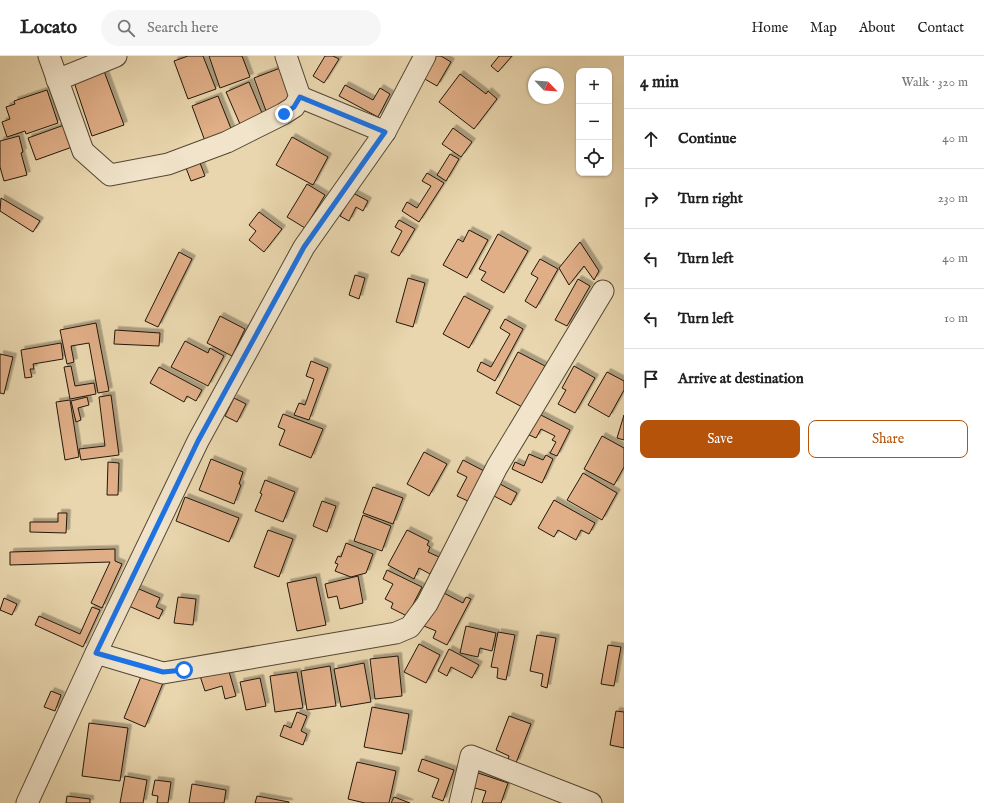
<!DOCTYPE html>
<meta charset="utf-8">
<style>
:root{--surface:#fff;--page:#f6f6f6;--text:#222;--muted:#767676;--line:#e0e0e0;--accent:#b45309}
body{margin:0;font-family:"IM FELL English",serif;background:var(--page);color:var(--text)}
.controls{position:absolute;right:12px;top:12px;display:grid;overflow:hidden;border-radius:8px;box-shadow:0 1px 3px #0004}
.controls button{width:36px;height:36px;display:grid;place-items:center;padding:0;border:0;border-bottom:1px solid var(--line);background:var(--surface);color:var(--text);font:20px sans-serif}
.compass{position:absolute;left:528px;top:12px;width:36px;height:36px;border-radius:50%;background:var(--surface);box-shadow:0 1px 3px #0004;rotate:115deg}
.stop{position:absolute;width:12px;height:12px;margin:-9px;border:3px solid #1a73e8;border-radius:50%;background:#fff}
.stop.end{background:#1a73e8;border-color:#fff;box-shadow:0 1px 4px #0008}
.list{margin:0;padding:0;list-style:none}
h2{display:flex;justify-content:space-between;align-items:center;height:52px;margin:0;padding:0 16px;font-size:17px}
h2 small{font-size:13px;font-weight:400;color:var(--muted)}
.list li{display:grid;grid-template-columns:26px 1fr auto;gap:12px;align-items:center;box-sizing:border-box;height:60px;padding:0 16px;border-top:1px solid var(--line)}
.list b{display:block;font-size:15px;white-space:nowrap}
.list em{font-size:13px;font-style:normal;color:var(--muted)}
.actions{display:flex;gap:8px;padding:12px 16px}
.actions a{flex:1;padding:9px 0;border:1px solid var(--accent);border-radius:8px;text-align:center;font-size:14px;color:var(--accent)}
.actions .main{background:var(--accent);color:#fff}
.icon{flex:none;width:22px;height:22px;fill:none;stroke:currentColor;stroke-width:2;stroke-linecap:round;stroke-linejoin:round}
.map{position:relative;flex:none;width:624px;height:747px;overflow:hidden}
header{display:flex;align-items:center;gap:24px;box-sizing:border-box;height:56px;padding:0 20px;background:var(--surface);border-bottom:1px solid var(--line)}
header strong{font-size:19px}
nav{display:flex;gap:22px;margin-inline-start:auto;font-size:14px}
.search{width:280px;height:36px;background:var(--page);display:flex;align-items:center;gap:10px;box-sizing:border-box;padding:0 14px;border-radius:22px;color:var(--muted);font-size:15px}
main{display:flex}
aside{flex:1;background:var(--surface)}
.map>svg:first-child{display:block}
</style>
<header>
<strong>Locato</strong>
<div class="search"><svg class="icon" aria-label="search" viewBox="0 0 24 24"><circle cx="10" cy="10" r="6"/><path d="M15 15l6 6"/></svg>Search here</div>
<nav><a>Home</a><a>Map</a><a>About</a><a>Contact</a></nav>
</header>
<main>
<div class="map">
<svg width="624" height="747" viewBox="0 0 624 747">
<defs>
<filter id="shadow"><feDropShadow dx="3.5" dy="-3.5" stdDeviation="0" flood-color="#0004"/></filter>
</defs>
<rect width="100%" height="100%" fill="#e9d6ae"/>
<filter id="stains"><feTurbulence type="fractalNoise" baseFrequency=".005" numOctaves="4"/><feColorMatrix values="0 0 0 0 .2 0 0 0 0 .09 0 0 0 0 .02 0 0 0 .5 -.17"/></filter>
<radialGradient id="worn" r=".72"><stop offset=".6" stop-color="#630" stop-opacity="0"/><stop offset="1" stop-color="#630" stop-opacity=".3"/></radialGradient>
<g fill="#e0ae87" stroke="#221709" filter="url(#shadow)">
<polygon points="188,0 203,0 216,33 188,43 174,5"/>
<polygon points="209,0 242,0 250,21 220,32"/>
<polygon points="325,0 333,0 339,3 324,27 313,20"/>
<polygon points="435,0 441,0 451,6 437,30 423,22"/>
<polygon points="499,0 512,0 498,16 491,10"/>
<polygon points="283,11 295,44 266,55 254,22"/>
<polygon points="104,15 124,69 92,80 74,26"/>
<polygon points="460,18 486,38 488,35 497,43 474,73 439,46"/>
<polygon points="249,26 264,62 240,68 226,36"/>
<polygon points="345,29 373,44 380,32 390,38 378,61 339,40"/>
<polygon points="47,34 58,67 26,78 25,75 7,81 2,66 10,63 6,51 15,48 14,45"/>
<polygon points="218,40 232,75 205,85 192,50"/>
<polygon points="67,68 75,90 36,104 28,82"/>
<polygon points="453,72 472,86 461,101 442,88"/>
<polygon points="19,80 23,96 21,97 27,119 4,125 0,111 0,85"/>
<polygon points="292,81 328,101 313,129 276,109"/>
<polygon points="450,98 459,103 446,125 437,119"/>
<polygon points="200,107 205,120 191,125 186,112"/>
<polygon points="427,117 444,127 419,166 402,155 407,146 417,152 431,130 422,125"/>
<polygon points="307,128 325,139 305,172 287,161"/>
<polygon points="353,137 368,145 363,155 356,151 349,165 340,160"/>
<polygon points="1,142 40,165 33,176 0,155"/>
<polygon points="259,156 282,173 264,196 249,184 256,175 249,169"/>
<polygon points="399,164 415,173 399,200 391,196 402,175 395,171"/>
<polygon points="469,174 488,184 467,222 443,209 458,183 463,186"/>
<polygon points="498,178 528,195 504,237 481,224 486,216 479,213"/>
<polygon points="580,186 599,215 594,224 584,210 569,229 559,212"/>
<polygon points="179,196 192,203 158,271 145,265"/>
<polygon points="540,203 558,213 536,252 525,245 538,222 531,218"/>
<polygon points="355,219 365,222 359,243 349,239"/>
<polygon points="408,222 425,227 413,271 396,266"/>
<polygon points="578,223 590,230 567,270 555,264"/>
<polygon points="464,240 490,254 469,292 443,278"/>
<polygon points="220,260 245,273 232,300 207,287"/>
<polygon points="505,263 523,273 495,325 477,315 481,306 491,311 510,278 500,272"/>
<polygon points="96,267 109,335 98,337 89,287 71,290 74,306 67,308 60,274"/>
<polygon points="115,274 160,277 159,290 114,288"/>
<polygon points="185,285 208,297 210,292 224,300 208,330 171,311"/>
<polygon points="61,287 63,303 33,308 34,313 30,313 32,321 25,322 21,294"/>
<polygon points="518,296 545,310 524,352 496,337"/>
<polygon points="0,298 13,301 4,338 0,337"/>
<polygon points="311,305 328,312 309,364 294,359 299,347 305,349 314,323 306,320"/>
<polygon points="71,310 75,330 94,327 96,338 70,343 64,311"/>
<polygon points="574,310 595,322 575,357 558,348 566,334 562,332"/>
<polygon points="159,311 202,334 196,345 187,340 184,346 150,327"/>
<polygon points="607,316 624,325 624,334 609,361 588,349"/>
<polygon points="111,339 119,399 81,404 79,393 105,390 99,341"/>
<polygon points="87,341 89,349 78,352 81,364 76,366 71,345"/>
<polygon points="234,342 246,348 237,366 225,360"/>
<polygon points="70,344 79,401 65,404 56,346"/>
<polygon points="537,357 570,374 557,400 550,397 556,386 552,384 555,380 541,373 536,382 527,378"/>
<polygon points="283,358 323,373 311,402 279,389 285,374 278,371"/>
<polygon points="624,359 624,384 617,382"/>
<polygon points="602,380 624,392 624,411 614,429 584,413"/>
<polygon points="424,396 447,408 429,440 407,428"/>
<polygon points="529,398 543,404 546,399 553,403 542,427 512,413 515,406 524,410"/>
<polygon points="211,403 243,416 239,428 241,429 234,448 199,434"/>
<polygon points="463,404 486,416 470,446 457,440 467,421 457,416"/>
<polygon points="108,406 119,407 118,439 107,439"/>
<polygon points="583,417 617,437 602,464 567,444"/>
<polygon points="265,424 295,436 283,466 255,455 262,438 260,437"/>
<polygon points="500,428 517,437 511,449 494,440"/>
<polygon points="373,431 403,442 393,468 363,457"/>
<polygon points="185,441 239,462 229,486 176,465"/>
<polygon points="554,444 595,467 589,478 581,474 576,484 558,474 554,481 538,472"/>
<polygon points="322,445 336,450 327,476 313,470"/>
<polygon points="58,457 67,457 66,477 30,476 30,466 58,466"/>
<polygon points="363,459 391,470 382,495 354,485"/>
<polygon points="268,474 293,483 279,521 254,511"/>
<polygon points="407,474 429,485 427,489 430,491 428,496 439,501 430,518 419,512 414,523 388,509"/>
<polygon points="346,487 373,498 366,517 351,521 335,515 338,508 335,507 338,500 341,501"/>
<polygon points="115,493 115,505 122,508 102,552 91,547 110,506 10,509 10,496"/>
<polygon points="387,514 422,531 407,560 391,552 393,547 385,543 393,528 383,523"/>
<polygon points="358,520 363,547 340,553 337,540 328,542 325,528"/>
<polygon points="316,521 326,569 297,575 287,527"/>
<polygon points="132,530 160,542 156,551 163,554 159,563 124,548"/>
<polygon points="442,536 463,547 466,541 471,543 447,589 433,582 436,575 424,570"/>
<polygon points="178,541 196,543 193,569 174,567"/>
<polygon points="4,542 17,548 12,559 0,554"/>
<polygon points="92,551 100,554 83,591 35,569 39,560 80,578"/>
<polygon points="466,570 496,577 492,595 480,592 478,601 460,597"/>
<polygon points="498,576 515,579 506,624 497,622 498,612 491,611"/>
<polygon points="537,579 556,582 547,632 541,630 543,618 530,615"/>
<polygon points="419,588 440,599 426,627 404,616"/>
<polygon points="608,589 621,591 614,630 601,628"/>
<polygon points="449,593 479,609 472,622 451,611 447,620 438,615"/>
<polygon points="398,600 402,640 375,643 370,603"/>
<polygon points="364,607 371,646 341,651 334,613"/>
<polygon points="330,610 336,650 307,654 301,615"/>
<polygon points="228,612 236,640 225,643 222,630 205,635 200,620"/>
<polygon points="297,616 303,652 275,656 270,620"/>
<polygon points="142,618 163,627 145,671 124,662"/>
<polygon points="260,622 266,650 246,654 240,626"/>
<polygon points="51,635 61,639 55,655 44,651"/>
<polygon points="372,651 409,658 402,698 364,691"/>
<polygon points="616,655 624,656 624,692 610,689"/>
<polygon points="297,656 307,660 301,675 307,678 303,689 280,680 284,669 291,672"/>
<polygon points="509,660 531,668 516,707 508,704 509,700 496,694"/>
<polygon points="89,667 128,672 120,725 82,720"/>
<polygon points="422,703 454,714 443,745 432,741 439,723 418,715"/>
<polygon points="357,706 396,715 389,747 365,747 348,743"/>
<polygon points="472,715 508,727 501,747 482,747 486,735 467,730"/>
<polygon points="125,720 147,724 143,747 120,747"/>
<polygon points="155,724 171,726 168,747 157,747 158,740 152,739"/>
<polygon points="192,728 226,734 224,747 189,747"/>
<polygon points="67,740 90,743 90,747 66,747"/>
<polygon points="257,740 289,746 289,747 255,747"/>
<polygon points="394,741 410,747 391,747"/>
</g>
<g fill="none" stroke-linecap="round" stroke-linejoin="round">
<g stroke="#544732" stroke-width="23">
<g id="minor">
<polyline points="49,0 83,95 110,119 168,108 227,86 283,58 294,51 300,41 385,76"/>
<polyline points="286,0 300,41"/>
<polyline points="57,24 116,0"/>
<polyline points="96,597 163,617 396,577 410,571 427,548 497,411 603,235"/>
<polyline points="27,747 96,597 198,385 304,191 385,76 425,0"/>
<polyline points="460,747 471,700 591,747"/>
</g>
</g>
<use href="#minor" stroke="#f1e4ca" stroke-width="21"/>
</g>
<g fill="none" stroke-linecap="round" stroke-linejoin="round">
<polyline stroke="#1a73e8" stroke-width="5" points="184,614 163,616 96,597 198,385 304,191 385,76 300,41 294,51 284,58"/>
</g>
<rect width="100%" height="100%" filter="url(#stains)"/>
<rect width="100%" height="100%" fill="url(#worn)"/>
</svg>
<div class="controls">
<button>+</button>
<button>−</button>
<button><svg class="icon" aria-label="locate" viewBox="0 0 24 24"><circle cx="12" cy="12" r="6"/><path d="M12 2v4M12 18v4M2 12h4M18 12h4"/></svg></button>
</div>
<svg class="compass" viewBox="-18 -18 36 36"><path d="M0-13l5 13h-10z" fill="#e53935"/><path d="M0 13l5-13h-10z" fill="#767676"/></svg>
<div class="stop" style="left:184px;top:614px"></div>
<div class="stop end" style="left:284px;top:58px"></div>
</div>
<aside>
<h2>4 min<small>Walk · 320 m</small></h2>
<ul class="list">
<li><svg class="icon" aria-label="ahead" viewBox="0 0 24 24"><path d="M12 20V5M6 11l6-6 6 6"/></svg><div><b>Continue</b></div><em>40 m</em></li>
<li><svg class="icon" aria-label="right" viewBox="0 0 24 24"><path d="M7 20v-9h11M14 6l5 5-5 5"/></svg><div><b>Turn right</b></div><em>230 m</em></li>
<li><svg class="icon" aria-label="left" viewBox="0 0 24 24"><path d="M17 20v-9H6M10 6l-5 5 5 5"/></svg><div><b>Turn left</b></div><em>40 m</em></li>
<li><svg class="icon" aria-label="left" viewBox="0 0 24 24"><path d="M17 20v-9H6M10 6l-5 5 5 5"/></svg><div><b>Turn left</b></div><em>10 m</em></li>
<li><svg class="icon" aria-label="arrive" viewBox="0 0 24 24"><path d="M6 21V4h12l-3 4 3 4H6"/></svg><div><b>Arrive at destination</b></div></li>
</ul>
<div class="actions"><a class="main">Save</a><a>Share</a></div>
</aside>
</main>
